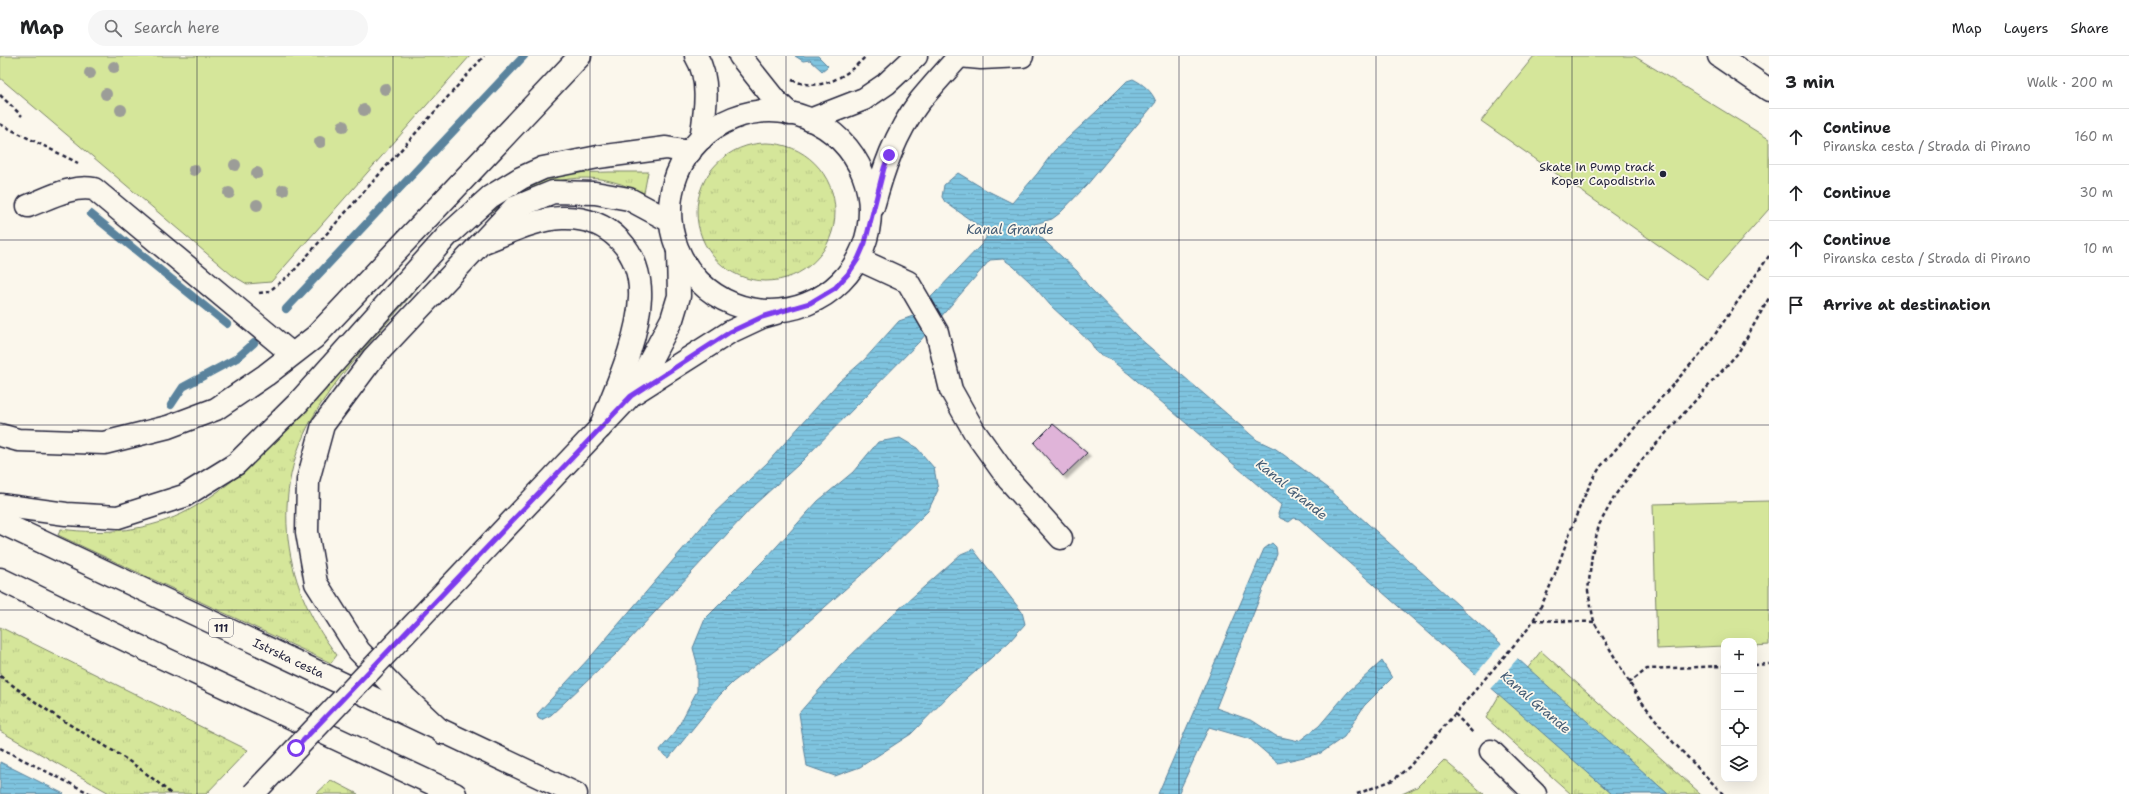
<!DOCTYPE html>
<meta charset="utf-8">
<style>
:root{--surface:#fff;--page:#f6f6f6;--text:#202124;--muted:#757577;--line:#e0e0e0}
body{margin:0;font-family:"Shantell Sans",sans-serif;background:var(--page);color:var(--text)}
.controls{position:absolute;right:12px;bottom:12px;display:grid;overflow:hidden;border-radius:8px;box-shadow:0 4px 16px #0002}
.controls button{width:36px;height:36px;display:grid;place-items:center;padding:0;border:0;border-bottom:1px solid var(--line);background:var(--surface);color:var(--text);font:20px sans-serif}
.stop{position:absolute;width:12px;height:12px;margin:-9px;border:3px solid #7c3aed;border-radius:50%;background:#fff}
.stop.end{background:#7c3aed;border-color:#fff;box-shadow:0 1px 4px #0008}
.list{margin:0;padding:0;list-style:none}
h2{display:flex;justify-content:space-between;align-items:center;height:52px;margin:0;padding:0 16px;font-size:17px}
h2 small{font-size:13px;font-weight:400;color:var(--muted)}
.list li{display:grid;grid-template-columns:26px 1fr auto;gap:12px;align-items:center;box-sizing:border-box;height:56px;padding:0 16px;border-top:1px solid var(--line)}
.list b{display:block;font-size:15px;white-space:nowrap}
.list p{margin:0;font-size:13px;white-space:nowrap;color:var(--muted)}
.list em{font-size:13px;font-style:normal;color:var(--muted)}
.icon{flex:none;width:22px;height:22px;fill:none;stroke:currentColor;stroke-width:2;stroke-linecap:round;stroke-linejoin:round}
.map{position:relative;flex:none;width:1769px;height:738px;overflow:hidden}
header{display:flex;align-items:center;gap:24px;box-sizing:border-box;height:56px;padding:0 20px;background:var(--surface);border-bottom:1px solid var(--line)}
header strong{font-size:19px}
nav{display:flex;gap:22px;margin-inline-start:auto;font-size:14px}
.search{width:280px;height:36px;background:var(--page);display:flex;align-items:center;gap:10px;box-sizing:border-box;padding:0 14px;border-radius:22px;color:var(--muted);font-size:15px}
main{display:flex}
aside{flex:1;background:var(--surface)}
.map>svg:first-child{display:block}
</style>
<header>
<strong>Map</strong>
<div class="search"><svg class="icon" aria-label="search" viewBox="0 0 24 24"><circle cx="10" cy="10" r="6"/><path d="M15 15l6 6"/></svg>Search here</div>
<nav><a>Map</a><a>Layers</a><a>Share</a></nav>
</header>
<main>
<div class="map">
<svg width="1769" height="738" viewBox="0 0 1769 738">
<defs>
<pattern id="grass-tufts" width="24" height="20" patternUnits="userSpaceOnUse"><rect width="24" height="20" fill="#d5e69a"/><path d="M3 7l-1-3M5 7V3M7 7l1-3M15 17l-1-3M17 17v-4M19 17l1-3" fill="none" stroke="#b7c586"/></pattern>
<pattern id="water-rules" width="6" height="5" patternUnits="userSpaceOnUse"><rect width="6" height="5" fill="#7fc4df"/><path d="M0 2.5h6" fill="none" stroke="#6da8c0"/></pattern>
<filter id="shadow"><feDropShadow dx="3.5" dy="3.5" stdDeviation="1" flood-color="#0004"/></filter>
</defs>
<rect width="100%" height="100%" fill="#fbf7ec"/>
<filter id="ink" filterUnits="userSpaceOnUse"><feTurbulence type="fractalNoise" baseFrequency=".025" numOctaves="2"/><feDisplacementMap in="SourceGraphic" scale="8" xChannelSelector="R" yChannelSelector="G"/><feConvolveMatrix kernelMatrix="1 2 1 2 8 2 1 2 1" color-interpolation-filters="sRGB"/></filter>
<g filter="url(#ink)">
<g fill="url(#grass-tufts)" stroke="#7c846a">
<circle cx="766" cy="156" r="69"/>
<path d="M609,116H648L644,137C633,134 624,128 614,126C590,119 563,122 539,130C487,147 441,203 407,244C378,278 345,311 321,348C268,427 279,526 337,599L331,607L58,479L61,473C104,479 151,475 189,454C245,423 286,374 328,326C365,284 401,241 441,201C456,186 470,167 487,154C500,145 526,129 541,123C561,115 587,117 609,116Z"/>
<polygon points="0,571 248,694 206,738 111,738 0,675"/>
<polygon points="1541,595 1701,738 1668,738 1527,613"/>
<polygon points="1500,638 1612,738 1571,738 1486,662"/>
<polygon points="1444,704 1484,738 1402,738 1417,731"/>
<polygon points="331,724 358,738 316,738"/>
</g>
<g fill="#d5e69a" stroke="#7c846a">
<polygon points="0,0 470,0 271,226 247,228 232,219 0,22"/>
<polygon points="1534,0 1634,0 1769,83 1769,153 1707,223 1481,65"/>
<polygon points="1769,445 1769,589 1754,590 1754,585 1724,585 1724,590 1657,593 1653,448"/>
</g>
<g fill="url(#water-rules)" stroke="#5a839d">
<polygon points="795,0 818,0 828,10 822,15 810,4 803,5"/>
<path d="M1133,23C1143,28 1152,35 1156,46L1086,130L1060,157L1052,163L1035,168L1034,175L1077,215L1088,230L1138,281L1257,384L1276,393L1328,432L1668,738H1612L1299,463L1294,462L1289,466L1280,462L1278,458L1281,449L1129,318L1108,302L1097,297L1091,287L1051,250L1030,226L1013,210L1003,203L990,204L920,285L798,409L754,449L616,598L551,659L541,664L538,662L537,658L593,598L711,460L767,407L839,326L864,304L899,265L913,260L981,189L986,182V175L945,146L942,141L944,129L958,117L986,134L1012,147L1037,118L1054,95L1097,55L1127,25Z"/>
<polygon points="900,382 917,392 934,412 938,434 928,455 878,504 781,590 733,626 719,640 669,702 659,695 676,675 697,635 697,607 693,592 705,563 768,500 818,445 853,416 878,386"/>
<polygon points="1272,487 1276,491 1277,498 1216,652 1253,665 1276,680 1299,685 1319,670 1348,636 1382,605 1392,622 1364,650 1344,681 1321,697 1278,707 1250,683 1209,671 1178,738 1158,738 1264,493"/>
<polygon points="973,493 1022,556 1025,568 1009,586 951,637 911,678 860,711 835,720 807,710 799,657 841,609 889,562 961,498"/>
<polygon points="0,706 64,738 0,738"/>
</g>
<polygon fill="#fbf7ec" points="1502,587 1518,602 1491,633 1475,619"/>
<g fill="none" stroke-linecap="round" stroke-linejoin="round">
<g stroke="#5a839d" stroke-width="8">
<polyline points="91,158 227,268"/>
<polyline points="286,253 524,0"/>
<polyline points="171,349 183,331 237,302 254,287"/>
</g>
</g>
<polygon fill="#e0b4d9" stroke="#22223b" filter="url(#shadow)" points="1053,368 1087,397 1063,420 1034,387"/>
<g fill="none" stroke-linecap="round" stroke-linejoin="round">
<g stroke="#22223b" stroke-width="25">
<g id="minor">
<path d="M696,0C711,24 705,57 701,83"/>
<polyline points="740,0 775,44 790,58"/>
<polyline points="959,0 981,2 1022,0"/>
<polyline points="1719,0 1769,34"/>
<path d="M28,150C49,142 71,129 94,133L292,298"/>
<polyline points="858,203 908,226 937,276 951,334 974,375 1009,424 1061,482"/>
<polyline points="0,379 18,384 104,387 168,371 216,353 266,319 315,281 580,0"/>
<polyline points="1491,695 1535,738"/>
</g>
</g>
<g stroke="#22223b" stroke-width="25">
<g id="major">
<circle cx="770" cy="155" r="100"/>
<polyline points="810,64 864,43 886,28 916,0"/>
<path d="M873,151C883,114 895,78 919,46C932,30 946,15 959,0"/>
<polyline points="633,337 672,263 679,240 678,195"/>
<polyline points="600,372 631,339 730,276 762,261 776,257"/>
</g>
</g>
<g stroke="#22223b" stroke-width="25">
<g id="highway">
<path d="M484,186C508,177 535,163 562,162C610,160 642,196 640,242C638,285 615,333 600,372"/>
<polyline points="0,449 66,458 118,461 184,440 236,408 296,349 448,179 490,141 521,122 543,112 598,101 666,92 690,96"/>
<path id="s1" d="M0,466L576,738"/>
<polyline points="0,523 161,601 455,738"/>
<polyline points="443,677 394,631 359,595 316,527 307,476 308,424 323,369 373,302 514,152 553,136 595,137 629,143 670,165"/>
</g>
</g>
<g stroke="#22223b" stroke-width="2.5" stroke-dasharray="4 3" stroke-linecap="butt">
<path d="M792,24C821,37 846,21 866,0"/>
<polyline points="0,39 22,60"/>
<polyline points="0,68 78,107"/>
<polyline points="259,237 268,236 291,218 484,0"/>
<polyline points="1534,564 1594,566"/>
<polyline points="1754,609 1769,608"/>
<path d="M0,620C22,636 44,653 67,667C105,690 138,708 171,738"/>
<polyline points="1629,627 1647,613 1724,610"/>
<polyline points="1455,658 1474,678"/>
<polyline points="0,692 91,738"/>
<path d="M1357,738L1393,724L1409,711L1527,574C1561,524 1568,460 1601,410L1707,290L1769,200"/>
<polyline points="1723,738 1673,686 1638,641 1594,566 1588,535 1592,498 1599,469 1616,438 1640,406 1738,297 1769,242"/>
</g>
<use href="#minor" stroke="#fbf7ec" stroke-width="22"/>
<use href="#major" stroke="#fbf7ec" stroke-width="22"/>
<use href="#highway" stroke="#fbf7ec" stroke-width="22"/>
<g stroke="#22223b" stroke-width="25" stroke-linecap="butt">
<polyline id="major-bridge" points="253,738 600,372"/>
</g>
<use href="#major-bridge" stroke="#fbf7ec" stroke-width="22"/>
</g>
<g fill="#9c9d98">
<circle cx="114" cy="11" r="6"/>
<circle cx="90" cy="17" r="6"/>
<circle cx="385" cy="33" r="6"/>
<circle cx="106" cy="38" r="6"/>
<circle cx="121" cy="54" r="6"/>
<circle cx="364" cy="54" r="6"/>
<circle cx="343" cy="70" r="6"/>
<circle cx="320" cy="86" r="6"/>
<circle cx="235" cy="109" r="6"/>
<circle cx="194" cy="114" r="6"/>
<circle cx="257" cy="117" r="6"/>
<circle cx="283" cy="134" r="6"/>
<circle cx="229" cy="137" r="6"/>
<circle cx="257" cy="149" r="6"/>
</g>
</g>
<g fill="none" stroke-linecap="round" stroke-linejoin="round" filter="url(#ink)">
<polyline stroke="#7c3aed" stroke-width="5" points="296,692 631,340 730,276 762,261 810,247 835,232 848,218 858,203 865,187 884,112 889,99"/>
</g>
<path fill="none" stroke="#22223b" stroke-width="1" stroke-opacity="0.55" d="M197,0V738M393,0V738M590,0V738M786,0V738M983,0V738M1179,0V738M1376,0V738M1572,0V738M0,184H1769M0,369H1769M0,554H1769"/>
<circle fill="#22223b" stroke="#fbf7ec" stroke-width="1.5" cx="1663" cy="118" r="4"/>
<g text-anchor="middle" stroke-width="3.5" stroke-linejoin="round" paint-order="stroke">
<rect fill="#fbf7ec" stroke="#636270" stroke-width="1" x="209" y="563" width="24" height="18" rx="3"/>
<g font-size="11" font-weight="bold" fill="#22223b">
<text x="221" y="576">111</text>
</g>
<g font-size="12" fill="#22223b" stroke="#fbf7ec" text-anchor="end">
<text x="1655" y="115">Skate in Pump track<tspan x="1655" dy="14">Koper Capodistria</tspan></text>
</g>
<g font-size="12" fill="#22223b" stroke="#fbf7ec">
<text dy="4" stroke="none"><textPath href="#s1" startOffset="319">Istrska cesta</textPath></text>
</g>
<g font-size="13" font-style="italic" fill="#435b74" stroke="#fbf7ec">
<text x="1010" y="178">Kanal Grande</text>
<text transform="translate(1292 433) rotate(39)" y="5">Kanal Grande</text>
<text transform="translate(1536 646) rotate(41)" y="5">Kanal Grande</text>
</g>
</g>
</svg>
<div class="controls">
<button>+</button>
<button>−</button>
<button><svg class="icon" aria-label="locate" viewBox="0 0 24 24"><circle cx="12" cy="12" r="6"/><path d="M12 2v4M12 18v4M2 12h4M18 12h4"/></svg></button>
<button><svg class="icon" aria-label="layers" viewBox="0 0 24 24"><path d="M12 4l9 5-9 5-9-5zM3 14l9 5 9-5"/></svg></button>
</div>
<div class="stop" style="left:296px;top:692px"></div>
<div class="stop end" style="left:889px;top:99px"></div>
</div>
<aside>
<h2>3 min<small>Walk · 200 m</small></h2>
<ul class="list">
<li><svg class="icon" aria-label="ahead" viewBox="0 0 24 24"><path d="M12 20V5M6 11l6-6 6 6"/></svg><div><b>Continue</b><p>Piranska cesta / Strada di Pirano</p></div><em>160 m</em></li>
<li><svg class="icon" aria-label="ahead" viewBox="0 0 24 24"><path d="M12 20V5M6 11l6-6 6 6"/></svg><div><b>Continue</b></div><em>30 m</em></li>
<li><svg class="icon" aria-label="ahead" viewBox="0 0 24 24"><path d="M12 20V5M6 11l6-6 6 6"/></svg><div><b>Continue</b><p>Piranska cesta / Strada di Pirano</p></div><em>10 m</em></li>
<li><svg class="icon" aria-label="arrive" viewBox="0 0 24 24"><path d="M6 21V4h12l-3 4 3 4H6"/></svg><div><b>Arrive at destination</b></div></li>
</ul>
</aside>
</main>
